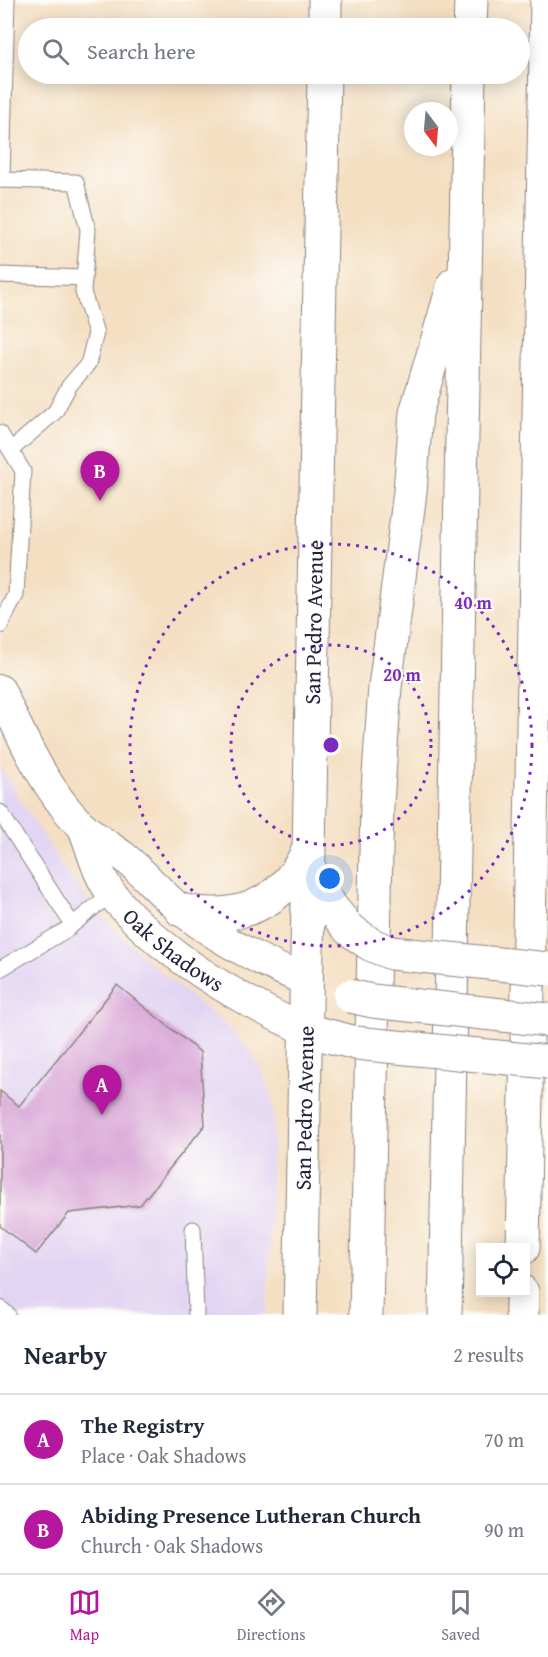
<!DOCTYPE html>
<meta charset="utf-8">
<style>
:root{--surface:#fff;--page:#f2f2f3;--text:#1f2937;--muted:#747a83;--line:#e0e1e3;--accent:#b5179e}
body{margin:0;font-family:"Gentium Book Plus",serif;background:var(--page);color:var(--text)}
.controls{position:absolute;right:18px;bottom:18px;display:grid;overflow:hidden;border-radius:0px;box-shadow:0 3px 15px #0003}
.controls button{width:54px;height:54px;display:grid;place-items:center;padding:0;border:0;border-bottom:2px solid var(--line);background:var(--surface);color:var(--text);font:30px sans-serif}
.compass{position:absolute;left:404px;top:102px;width:54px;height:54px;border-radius:50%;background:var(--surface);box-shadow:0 3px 15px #0003;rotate:164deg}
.you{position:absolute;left:330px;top:879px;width:21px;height:21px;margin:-15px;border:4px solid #fff;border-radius:50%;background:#1a73e8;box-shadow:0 0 0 9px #1a73e833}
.badge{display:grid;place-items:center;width:39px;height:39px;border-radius:50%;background:var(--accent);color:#fff;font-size:20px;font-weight:700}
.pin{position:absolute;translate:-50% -50px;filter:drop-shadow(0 2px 3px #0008)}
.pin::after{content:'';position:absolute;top:32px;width:21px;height:18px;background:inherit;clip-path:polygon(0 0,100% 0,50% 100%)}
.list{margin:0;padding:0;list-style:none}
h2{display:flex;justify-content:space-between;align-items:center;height:78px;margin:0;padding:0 24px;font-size:26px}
h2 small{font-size:20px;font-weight:400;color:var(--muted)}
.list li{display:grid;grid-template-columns:39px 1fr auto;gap:18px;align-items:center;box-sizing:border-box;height:90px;padding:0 24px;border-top:2px solid var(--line)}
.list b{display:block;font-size:22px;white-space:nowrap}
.list p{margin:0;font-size:20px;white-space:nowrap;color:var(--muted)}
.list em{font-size:20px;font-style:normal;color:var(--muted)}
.icon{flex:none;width:33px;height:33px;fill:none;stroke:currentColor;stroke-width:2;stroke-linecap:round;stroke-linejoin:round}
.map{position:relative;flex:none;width:548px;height:1315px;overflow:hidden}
.search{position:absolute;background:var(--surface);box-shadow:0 3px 15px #0003;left:18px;right:18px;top:18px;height:66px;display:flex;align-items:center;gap:15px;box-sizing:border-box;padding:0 21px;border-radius:33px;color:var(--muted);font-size:22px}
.sheet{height:258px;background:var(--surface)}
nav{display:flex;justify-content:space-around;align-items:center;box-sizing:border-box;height:84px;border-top:2px solid var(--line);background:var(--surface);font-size:16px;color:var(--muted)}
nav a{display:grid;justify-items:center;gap:3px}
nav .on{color:var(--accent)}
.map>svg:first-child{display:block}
</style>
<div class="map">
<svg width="548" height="1315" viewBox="0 0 548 1315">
<rect width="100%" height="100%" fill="#fdfcf7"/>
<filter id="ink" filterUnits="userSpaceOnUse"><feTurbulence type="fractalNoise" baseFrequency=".0167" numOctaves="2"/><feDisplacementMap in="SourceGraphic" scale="12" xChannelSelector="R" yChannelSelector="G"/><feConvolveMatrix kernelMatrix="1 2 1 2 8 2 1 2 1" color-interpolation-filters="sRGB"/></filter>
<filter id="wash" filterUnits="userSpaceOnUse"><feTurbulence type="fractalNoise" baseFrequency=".008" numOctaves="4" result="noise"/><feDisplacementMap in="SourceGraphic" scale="24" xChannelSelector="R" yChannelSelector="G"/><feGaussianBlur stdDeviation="1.35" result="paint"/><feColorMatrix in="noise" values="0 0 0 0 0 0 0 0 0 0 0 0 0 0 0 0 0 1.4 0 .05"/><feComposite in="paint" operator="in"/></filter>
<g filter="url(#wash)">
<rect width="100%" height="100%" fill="#f4dfc2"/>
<polygon fill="#e2d4f3" points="0,767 70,878 115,930 160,972 218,1018 241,1040 259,1065 270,1090 274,1115 267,1315 0,1315"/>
<g id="blocks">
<polygon fill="#d6a0d6" points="117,985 200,1052 205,1125 140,1205 69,1213 36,1254 0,1226 0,1091 19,1106"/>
</g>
</g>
<g filter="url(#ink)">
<use href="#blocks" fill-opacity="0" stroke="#8b807e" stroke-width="1.5"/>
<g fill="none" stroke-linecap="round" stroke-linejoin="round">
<g stroke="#8b807e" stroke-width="17">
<g id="lane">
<polyline points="0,180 76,182 88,230 83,292 96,333 88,364 69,386 55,412 11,450"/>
<polyline points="2,180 7,0"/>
<polyline points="0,275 84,278"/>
<polyline points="0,433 23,471 16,595 0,626"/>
<polyline points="0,812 72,924"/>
<polyline points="0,969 66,930 112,893"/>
<polyline points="193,1229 196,1315"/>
<polyline points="0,1308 8,1315"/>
</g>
</g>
<g stroke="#8b807e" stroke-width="32">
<g id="street">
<path d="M0,690C19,731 38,774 67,810C83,830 102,841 123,856C143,872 160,893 180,909C218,940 262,962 307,981"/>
<path id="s1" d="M84,830C92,851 97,874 111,893C157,952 238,999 305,1030"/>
</g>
</g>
<g stroke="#8b807e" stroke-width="35">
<g id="secondary">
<polyline points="325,28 325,0"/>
<polyline points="309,868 331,907 349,929"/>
<path d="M181,910C238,923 283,904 308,851"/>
<polyline points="305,1030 356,1043"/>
<path id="s2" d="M300,1315L324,74"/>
</g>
</g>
<g stroke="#8b807e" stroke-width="35">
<g id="highway">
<polyline points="470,28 471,0"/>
<polyline points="523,1248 547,0"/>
<polyline points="366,1315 377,804 385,687 410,492 416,413 454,284"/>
<polyline points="445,1315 469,74"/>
<polyline points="522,1315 522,1292"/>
</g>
</g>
<use href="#lane" stroke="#fff" stroke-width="15"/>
<use href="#street" stroke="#fff" stroke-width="30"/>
<use href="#secondary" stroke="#fff" stroke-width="33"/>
<use href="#highway" stroke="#fff" stroke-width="33"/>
<g stroke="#8b807e" stroke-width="35" stroke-linecap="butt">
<g id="secondary-bridge">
<polyline points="349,929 370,944 391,953 548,969"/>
<polyline points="350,996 372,1001 548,1020"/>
<polyline points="356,1043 548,1062"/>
</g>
</g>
<use href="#secondary-bridge" stroke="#fff" stroke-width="33"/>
</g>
</g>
<g fill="none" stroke="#7b2cbf" stroke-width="3" stroke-dasharray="3 6">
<circle cx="331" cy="745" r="100"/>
<circle cx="331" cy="745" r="201"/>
</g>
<g text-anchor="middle" stroke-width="4.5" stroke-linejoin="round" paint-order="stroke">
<g font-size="22" fill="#22223b" stroke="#fdfcf7">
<text dy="8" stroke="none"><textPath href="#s2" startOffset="693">San Pedro Avenue</textPath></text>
<text dy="8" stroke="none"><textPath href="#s1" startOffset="154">Oak Shadows</textPath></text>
<text dy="8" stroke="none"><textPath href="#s2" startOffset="207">San Pedro Avenue</textPath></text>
</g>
</g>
<circle cx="331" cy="745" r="9" fill="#7b2cbf" stroke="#fdfcf7" stroke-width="3"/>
<g font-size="18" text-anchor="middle" font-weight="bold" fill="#7b2cbf" stroke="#fdfcf7" stroke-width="4.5" stroke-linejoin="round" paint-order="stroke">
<text x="473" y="609">40 m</text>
<text x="402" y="681">20 m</text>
</g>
</svg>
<div class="controls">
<button><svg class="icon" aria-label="locate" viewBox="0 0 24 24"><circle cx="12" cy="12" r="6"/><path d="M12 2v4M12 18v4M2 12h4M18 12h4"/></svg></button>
</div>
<svg class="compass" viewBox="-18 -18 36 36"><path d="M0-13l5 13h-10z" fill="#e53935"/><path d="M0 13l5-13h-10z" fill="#747a83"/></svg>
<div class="you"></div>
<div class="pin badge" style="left:102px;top:1115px">A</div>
<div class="pin badge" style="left:100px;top:501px">B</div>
<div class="search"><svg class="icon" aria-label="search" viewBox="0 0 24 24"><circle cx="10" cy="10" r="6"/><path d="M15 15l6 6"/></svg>Search here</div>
</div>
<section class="sheet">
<h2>Nearby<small>2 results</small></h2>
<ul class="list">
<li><span class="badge">A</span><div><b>The Registry</b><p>Place · Oak Shadows</p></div><em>70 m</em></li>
<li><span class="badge">B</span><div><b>Abiding Presence Lutheran Church</b><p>Church · Oak Shadows</p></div><em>90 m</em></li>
</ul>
</section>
<nav>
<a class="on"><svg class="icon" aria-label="map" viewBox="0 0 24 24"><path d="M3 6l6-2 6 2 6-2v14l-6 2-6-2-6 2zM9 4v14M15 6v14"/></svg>Map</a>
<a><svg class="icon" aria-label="directions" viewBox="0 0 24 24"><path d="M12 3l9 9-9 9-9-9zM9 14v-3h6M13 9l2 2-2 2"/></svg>Directions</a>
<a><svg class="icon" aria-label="saved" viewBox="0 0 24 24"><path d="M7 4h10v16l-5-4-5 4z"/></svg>Saved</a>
</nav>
